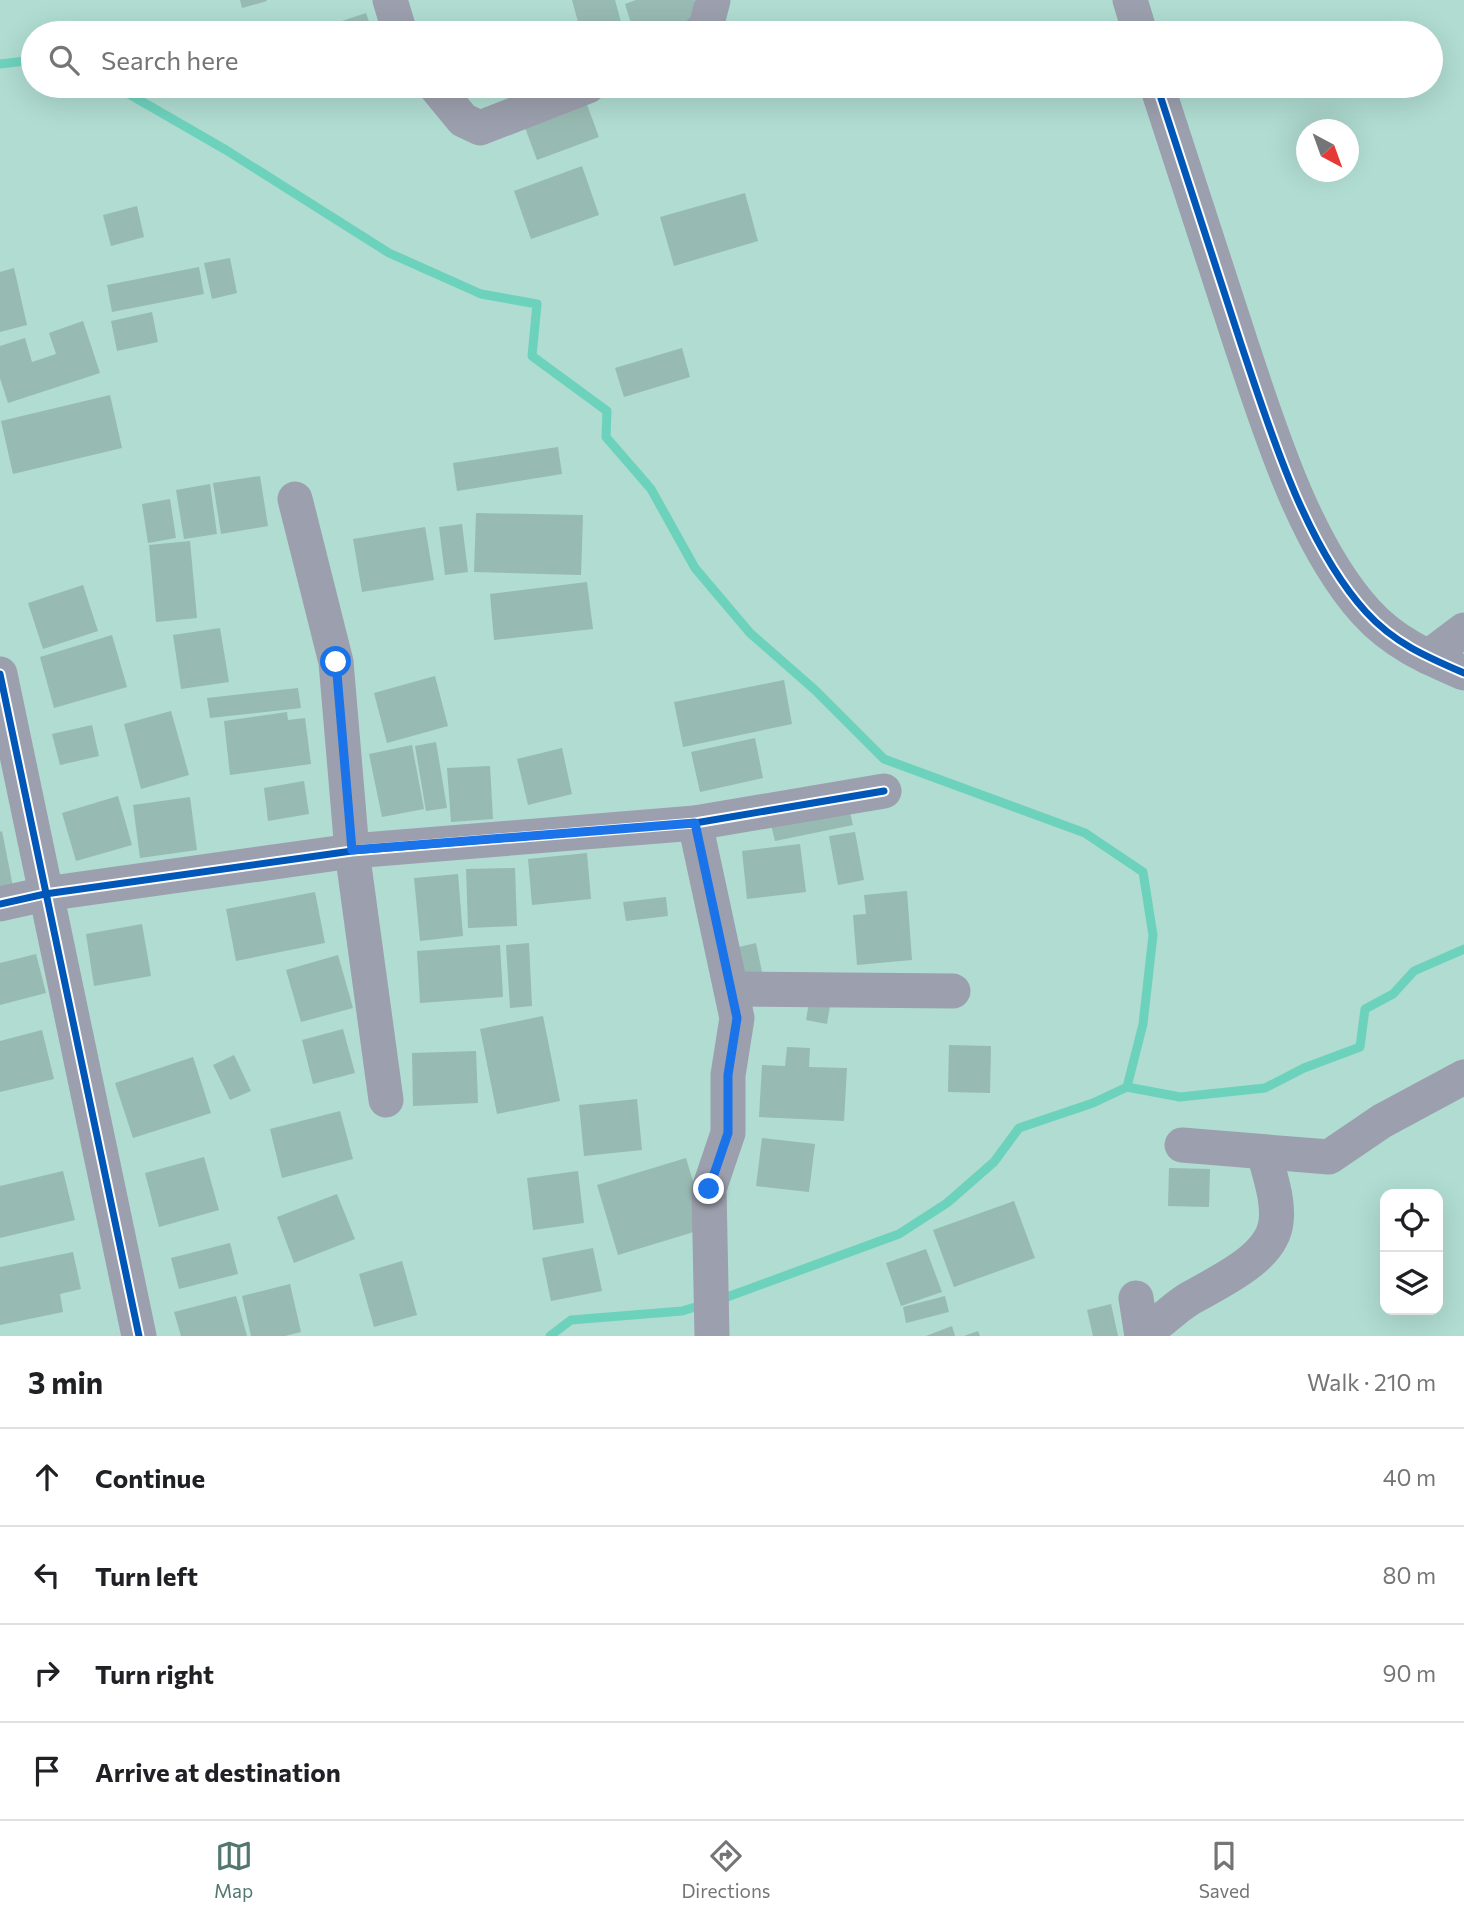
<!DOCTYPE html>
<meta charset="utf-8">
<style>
:root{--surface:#fff;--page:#f2f2f2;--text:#202124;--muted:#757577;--line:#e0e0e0;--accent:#52776e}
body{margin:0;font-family:Commissioner,sans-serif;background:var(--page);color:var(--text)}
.controls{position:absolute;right:21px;bottom:21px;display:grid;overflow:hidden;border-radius:14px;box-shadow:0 7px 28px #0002}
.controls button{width:63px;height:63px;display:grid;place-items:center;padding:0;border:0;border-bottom:2px solid var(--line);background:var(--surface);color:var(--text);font:35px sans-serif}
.compass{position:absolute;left:1296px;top:119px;width:63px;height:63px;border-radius:50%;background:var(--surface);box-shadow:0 7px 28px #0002;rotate:139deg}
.stop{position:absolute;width:21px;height:21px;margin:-16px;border:5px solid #1a73e8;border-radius:50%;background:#fff}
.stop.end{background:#1a73e8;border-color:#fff;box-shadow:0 2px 7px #0008}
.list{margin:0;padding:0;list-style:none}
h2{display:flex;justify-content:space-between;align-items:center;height:91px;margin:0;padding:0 28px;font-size:30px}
h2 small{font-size:23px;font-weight:400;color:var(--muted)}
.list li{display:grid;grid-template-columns:46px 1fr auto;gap:21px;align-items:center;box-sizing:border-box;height:98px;padding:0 28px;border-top:2px solid var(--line)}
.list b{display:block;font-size:26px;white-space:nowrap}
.list em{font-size:23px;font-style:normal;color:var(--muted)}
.icon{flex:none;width:38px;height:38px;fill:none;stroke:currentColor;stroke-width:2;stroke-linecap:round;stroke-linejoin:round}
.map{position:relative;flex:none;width:1464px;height:1336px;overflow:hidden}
.search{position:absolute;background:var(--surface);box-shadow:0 7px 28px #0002;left:21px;right:21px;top:21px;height:77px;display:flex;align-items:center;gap:18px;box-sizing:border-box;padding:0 24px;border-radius:38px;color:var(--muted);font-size:26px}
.sheet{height:483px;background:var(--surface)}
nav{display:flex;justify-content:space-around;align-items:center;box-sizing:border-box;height:98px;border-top:2px solid var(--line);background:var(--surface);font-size:19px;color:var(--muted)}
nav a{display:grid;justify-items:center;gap:4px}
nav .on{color:var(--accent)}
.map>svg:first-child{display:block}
</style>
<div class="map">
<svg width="1464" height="1336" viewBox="0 0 1464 1336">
<rect width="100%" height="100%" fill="#b0dcd1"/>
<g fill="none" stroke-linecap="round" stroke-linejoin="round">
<g stroke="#6dd2bc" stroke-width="9">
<polyline points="0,64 33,60"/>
<polyline points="115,86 226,150 389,253 481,294 537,304 532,356 607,411 606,437 651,489 695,568 750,633 815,690 884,759 1085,833 1143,872 1153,935 1143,1024 1127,1087"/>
<polyline points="719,1300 899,1234 947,1203 994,1162 1019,1128 1093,1103 1127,1087 1180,1097 1265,1088 1304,1068 1360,1047 1365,1009 1393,994 1414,971 1464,949"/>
<polyline points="550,1336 571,1320 682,1311 702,1305"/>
</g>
</g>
<g fill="#97bab2">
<polygon points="240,0 266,0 267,1 242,8"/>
<polygon points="572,0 615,0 624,33 581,33"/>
<polygon points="636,0 694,0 702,27 683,33 634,33 625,4"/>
<polygon points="366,13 373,33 306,33"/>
<polygon points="586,102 599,137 537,160 524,125"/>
<polygon points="582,166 599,215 531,239 514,191"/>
<polygon points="745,193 758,241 674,266 660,217"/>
<polygon points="137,206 144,237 111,246 103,215"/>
<polygon points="230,258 237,293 212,299 204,263"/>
<polygon points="199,267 204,294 112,312 107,285"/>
<polygon points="14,268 27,325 0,332 0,272"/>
<polygon points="152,312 158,342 117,351 111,321"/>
<polygon points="83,321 100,373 8,403 0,378 0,346 25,338 32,362 56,354 49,333"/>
<polygon points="682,348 690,377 624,397 615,368"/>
<polygon points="110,395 122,448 13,474 1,421"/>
<polygon points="558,447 562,474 457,491 453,463"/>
<polygon points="260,476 268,526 221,534 213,483"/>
<polygon points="210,484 217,534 184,539 176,490"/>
<polygon points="170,499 176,538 148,543 142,504"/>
<polygon points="476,513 583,515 581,575 474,572"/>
<polygon points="462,524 468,572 445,575 439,527"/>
<polygon points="425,527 434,580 362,592 353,539"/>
<polygon points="190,541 197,618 156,622 149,545"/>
<polygon points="587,582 593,629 494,640 490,594"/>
<polygon points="83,585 98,631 43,649 28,603"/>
<polygon points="220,628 229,682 181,689 173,635"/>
<polygon points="112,635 127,687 54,708 40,657"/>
<polygon points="435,676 448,726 387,743 374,693"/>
<polygon points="784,680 792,724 683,747 674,702"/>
<polygon points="298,688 301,708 210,718 207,698"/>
<polygon points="171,711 189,775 141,789 124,724"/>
<polygon points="287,712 288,720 305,718 311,764 230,775 224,721"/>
<polygon points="92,725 99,756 60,765 52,734"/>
<polygon points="755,738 763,778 700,792 691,752"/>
<polygon points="436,742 447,808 426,811 415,746"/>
<polygon points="412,745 424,809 382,817 369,754"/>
<polygon points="562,748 572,794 528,805 517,759"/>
<polygon points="490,766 493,819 451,822 447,768"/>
<polygon points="304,781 309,814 268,821 264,788"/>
<polygon points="118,796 132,845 76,861 62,813"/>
<polygon points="190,797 197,850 140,858 133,805"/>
<polygon points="847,800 853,825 775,841 769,817"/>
<polygon points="2,831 13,887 0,889 0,832"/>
<polygon points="855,832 864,880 838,885 829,836"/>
<polygon points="800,844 806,892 747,899 742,851"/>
<polygon points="587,853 591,899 532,905 528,859"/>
<polygon points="515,868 517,926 468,928 466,869"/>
<polygon points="458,874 463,936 420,941 414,878"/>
<polygon points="907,891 912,960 857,965 853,915 866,914 864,895"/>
<polygon points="315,892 325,943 236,961 226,909"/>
<polygon points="666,897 668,916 626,921 623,902"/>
<polygon points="142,924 151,976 94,986 86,934"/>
<polygon points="529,943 532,1006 510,1008 506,945"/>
<polygon points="756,943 762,972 741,977 735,948"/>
<polygon points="500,945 503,997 420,1003 417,951"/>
<polygon points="36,954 46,993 0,1005 0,963"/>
<polygon points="338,955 353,1008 301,1022 286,970"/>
<polygon points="809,1002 830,1006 827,1024 806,1020"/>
<polygon points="543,1016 560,1101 497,1114 480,1029"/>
<polygon points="343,1029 355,1073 313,1084 302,1040"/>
<polygon points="42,1030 54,1079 0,1092 0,1041"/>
<polygon points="949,1045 991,1046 990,1093 948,1092"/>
<polygon points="787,1047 810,1048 809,1067 847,1068 844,1121 759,1117 762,1065 785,1066"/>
<polygon points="476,1051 478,1103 413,1106 412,1053"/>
<polygon points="234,1055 251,1091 230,1100 213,1065"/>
<polygon points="193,1057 211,1113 133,1138 115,1083"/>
<polygon points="637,1099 642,1150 584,1156 579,1105"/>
<polygon points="340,1111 353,1159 282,1178 270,1129"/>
<polygon points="762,1138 815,1144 809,1192 756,1186"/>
<polygon points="204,1157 219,1210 159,1227 145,1173"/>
<polygon points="686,1158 707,1228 618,1255 597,1185"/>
<polygon points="1169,1168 1210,1169 1209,1207 1168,1206"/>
<polygon points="63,1171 75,1220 0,1238 0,1186"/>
<polygon points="578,1171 584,1223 533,1230 527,1178"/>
<polygon points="337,1194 355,1239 294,1263 277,1217"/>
<polygon points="1014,1201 1035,1258 954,1287 933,1230"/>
<polygon points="230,1243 238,1274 179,1289 171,1258"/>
<polygon points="593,1248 602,1291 551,1301 542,1258"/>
<polygon points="926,1249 942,1292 901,1306 886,1263"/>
<polygon points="73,1252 81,1289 60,1294 63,1312 0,1325 0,1267"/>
<polygon points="402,1261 417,1315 374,1327 359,1274"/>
<polygon points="290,1284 301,1332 285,1336 251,1336 242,1296"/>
<polygon points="236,1296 247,1336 181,1336 174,1312"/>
<polygon points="945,1296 949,1312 906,1323 903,1307"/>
<polygon points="1111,1304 1118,1336 1093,1336 1087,1310"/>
<polygon points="952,1326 955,1336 926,1336"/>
<polygon points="978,1331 980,1336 964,1336"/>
</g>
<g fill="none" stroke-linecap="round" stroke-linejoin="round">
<g stroke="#9c9fad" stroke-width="35">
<polyline points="390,0 400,33"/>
<polyline points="1130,0 1140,33"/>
<polyline points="699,33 706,27 713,0"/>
<polyline points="435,86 463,120 480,128 588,86"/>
<path d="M1157,86C1185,172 1213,258 1241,344C1269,428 1305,545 1366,612C1394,643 1427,657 1464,673"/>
<polyline points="295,499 336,662 352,851 386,1100"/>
<polyline points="1428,657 1464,630"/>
<polyline points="0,674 139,1336"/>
<polyline points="695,823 737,1018 728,1075 728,1133 709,1189 712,1336"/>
<polyline points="0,904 45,894 352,851 695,823 884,791"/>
<polyline points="732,989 953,991"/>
<polyline points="1182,1145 1329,1157 1382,1121 1464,1077"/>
<polyline points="1136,1298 1142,1336"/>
<path d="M1142,1333C1161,1324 1171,1310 1189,1299C1218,1282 1272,1259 1276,1222C1279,1199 1269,1174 1264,1152"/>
</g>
<g stroke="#fdfdfd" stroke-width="11">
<g id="cycleway">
<path d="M1157,86C1185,172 1213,258 1241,344C1269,428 1305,545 1366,612C1394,643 1427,657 1464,673"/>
<polyline points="0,674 139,1336"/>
<polyline points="0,904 45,894 352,851 695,823 884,791"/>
</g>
</g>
<use href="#cycleway" stroke="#0057b8" stroke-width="7"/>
</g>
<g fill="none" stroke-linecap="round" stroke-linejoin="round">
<polyline stroke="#1a73e8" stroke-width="9" points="336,662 352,850 695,823 737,1018 728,1075 728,1133 709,1189"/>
</g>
</svg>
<div class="controls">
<button><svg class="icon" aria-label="locate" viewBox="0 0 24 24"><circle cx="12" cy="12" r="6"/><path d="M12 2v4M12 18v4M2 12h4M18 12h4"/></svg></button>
<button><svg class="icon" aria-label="layers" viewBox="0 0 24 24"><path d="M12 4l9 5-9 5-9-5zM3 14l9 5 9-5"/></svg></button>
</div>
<svg class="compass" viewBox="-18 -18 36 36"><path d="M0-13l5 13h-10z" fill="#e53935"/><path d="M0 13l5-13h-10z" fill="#757577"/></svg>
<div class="stop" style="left:336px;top:662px"></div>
<div class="stop end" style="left:709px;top:1189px"></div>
<div class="search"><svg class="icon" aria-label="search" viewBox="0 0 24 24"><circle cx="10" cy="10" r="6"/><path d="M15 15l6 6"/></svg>Search here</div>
</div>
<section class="sheet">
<h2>3 min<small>Walk · 210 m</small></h2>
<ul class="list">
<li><svg class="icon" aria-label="ahead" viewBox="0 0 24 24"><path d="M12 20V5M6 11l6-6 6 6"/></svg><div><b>Continue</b></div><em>40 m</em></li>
<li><svg class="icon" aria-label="left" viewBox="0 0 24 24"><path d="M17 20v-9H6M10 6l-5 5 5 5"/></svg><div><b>Turn left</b></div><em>80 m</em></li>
<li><svg class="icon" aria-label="right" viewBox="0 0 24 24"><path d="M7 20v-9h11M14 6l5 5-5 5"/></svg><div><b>Turn right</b></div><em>90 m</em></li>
<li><svg class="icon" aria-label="arrive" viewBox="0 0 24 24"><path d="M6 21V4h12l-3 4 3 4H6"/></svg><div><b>Arrive at destination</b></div></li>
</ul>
</section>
<nav>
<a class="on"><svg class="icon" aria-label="map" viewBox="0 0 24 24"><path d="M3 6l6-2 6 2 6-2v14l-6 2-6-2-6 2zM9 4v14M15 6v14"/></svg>Map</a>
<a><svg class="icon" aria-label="directions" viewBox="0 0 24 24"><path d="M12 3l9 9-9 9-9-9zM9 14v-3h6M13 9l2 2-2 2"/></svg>Directions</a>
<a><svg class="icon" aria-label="saved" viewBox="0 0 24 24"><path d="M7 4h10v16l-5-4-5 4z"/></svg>Saved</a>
</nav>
